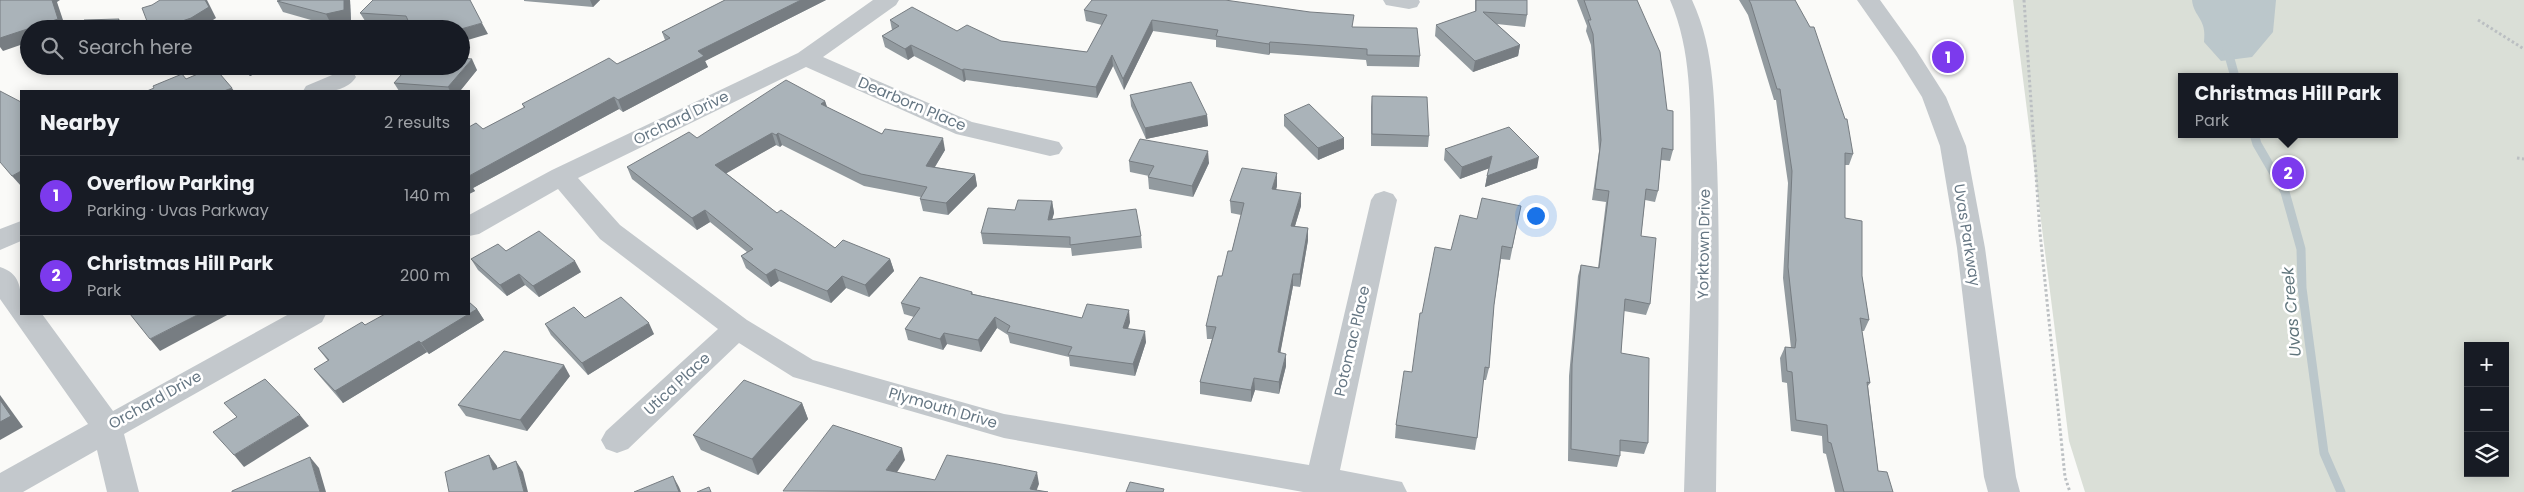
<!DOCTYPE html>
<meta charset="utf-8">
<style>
:root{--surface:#171b24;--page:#20242c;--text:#f1f3f6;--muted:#9ea1a6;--line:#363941;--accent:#7c3aed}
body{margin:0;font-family:Poppins,sans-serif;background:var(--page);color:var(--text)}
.controls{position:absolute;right:15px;bottom:15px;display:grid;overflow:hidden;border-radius:0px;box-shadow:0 2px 12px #0003}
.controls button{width:45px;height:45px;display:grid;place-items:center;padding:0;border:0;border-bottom:1px solid var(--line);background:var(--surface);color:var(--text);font:25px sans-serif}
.you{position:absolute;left:1535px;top:215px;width:18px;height:18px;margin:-12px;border:4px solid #fff;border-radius:50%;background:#1a73e8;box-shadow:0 0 0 8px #1a73e833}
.badge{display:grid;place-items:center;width:32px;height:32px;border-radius:50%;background:var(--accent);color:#fff;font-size:16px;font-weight:700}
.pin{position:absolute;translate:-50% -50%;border:2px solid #fff;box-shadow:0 1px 5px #0006}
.popup{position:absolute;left:2178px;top:73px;width:220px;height:65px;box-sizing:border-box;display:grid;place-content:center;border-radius:0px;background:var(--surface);filter:drop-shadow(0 1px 4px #0005);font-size:16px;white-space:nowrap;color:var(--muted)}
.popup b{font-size:19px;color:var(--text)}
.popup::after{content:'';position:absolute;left:50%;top:100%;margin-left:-10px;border:10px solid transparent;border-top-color:var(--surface)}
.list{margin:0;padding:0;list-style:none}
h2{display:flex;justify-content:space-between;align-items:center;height:65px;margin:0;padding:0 20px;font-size:21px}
h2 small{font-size:16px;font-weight:400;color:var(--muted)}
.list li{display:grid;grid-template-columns:32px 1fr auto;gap:15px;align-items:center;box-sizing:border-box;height:80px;padding:0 20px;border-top:1px solid var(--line)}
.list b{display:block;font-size:19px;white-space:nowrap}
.list p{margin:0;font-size:16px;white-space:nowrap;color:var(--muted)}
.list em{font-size:16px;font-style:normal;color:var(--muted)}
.icon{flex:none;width:28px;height:28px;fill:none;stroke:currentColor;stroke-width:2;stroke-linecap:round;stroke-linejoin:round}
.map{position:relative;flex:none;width:2524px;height:492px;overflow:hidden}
.search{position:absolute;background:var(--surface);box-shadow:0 2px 12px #0003;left:20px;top:20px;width:450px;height:55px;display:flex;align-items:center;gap:12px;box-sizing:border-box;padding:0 18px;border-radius:28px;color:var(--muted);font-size:19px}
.panel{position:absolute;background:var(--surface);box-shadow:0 2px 12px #0003;left:20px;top:90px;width:450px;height:225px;border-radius:0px}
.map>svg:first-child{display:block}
</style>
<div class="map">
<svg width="2524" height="492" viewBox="0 0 2524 492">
<rect width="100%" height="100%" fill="#fafaf8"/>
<path fill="#dadfd7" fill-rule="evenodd" d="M2013,0H2524V492H2085L2069,441ZM2182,77H2394V134H2182ZM2468,346H2505V473H2468Z"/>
<path fill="#bbc7cb" d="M2192,0H2276L2273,32L2252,57L2221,61L2204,42C2207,18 2194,18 2192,0Z"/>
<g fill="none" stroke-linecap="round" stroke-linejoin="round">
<g stroke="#bbc7cb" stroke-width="9">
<polyline points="2227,48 2235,77"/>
<polyline points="2254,134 2257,144 2285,192 2301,249 2302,288 2324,453 2341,492"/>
</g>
<g stroke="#bbbfc2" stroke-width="3" stroke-dasharray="2.5 2.5" stroke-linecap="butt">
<polyline points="2024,0 2040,233 2065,477 2070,492"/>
<polyline points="2478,20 2524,49"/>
<polyline points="2517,158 2524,159"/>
</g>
<g fill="#c3c8cc" fill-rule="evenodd">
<polygon points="873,0 899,0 896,5 823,57 972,122 1059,142 1063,148 1059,154 1050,156 956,134 806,67 578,178 620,225 747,320 813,360 1004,414 1309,465 1371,200 1375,194 1384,191 1393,194 1397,200 1340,470 1402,482 1407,492 1303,492 1004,438 793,377 739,343 628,449 617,453 606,449 601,440 606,431 718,329 600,239 558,189 479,234 469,236 469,215 552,170 798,53"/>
<polygon points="1383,0 1419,0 1420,2 1417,7 1409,9 1386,5"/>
<path d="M1670,0H1692C1716,51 1714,108 1717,163C1721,273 1717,382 1716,492H1684C1687,382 1693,271 1691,161C1690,106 1692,51 1670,0Z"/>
<polygon points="1857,0 1880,0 1916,50 1946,97 1966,146 1985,248 2016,477 2020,492 1988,492 1984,477 1957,248 1940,146 1922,97 1897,57"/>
<path d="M344,70L353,72L356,77C345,94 321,92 303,91L306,86Z"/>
<polygon points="21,221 21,241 0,250 0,229"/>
<path d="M0,267C23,274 21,293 21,314H42L113,411L289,314H326L322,322L124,434L139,492H107L97,450L23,492H0V473L88,424L0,299Z"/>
</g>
</g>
<g fill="#929a9f">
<polygon points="282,0 350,0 351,21 332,26 283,12 277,1"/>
<polygon points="373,0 488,34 411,27 367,24 360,13"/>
<polygon points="524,0 600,0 593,7 524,1"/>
<polygon points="725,0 826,0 705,61 708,67 623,112 619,109 473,188 475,191 469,194 483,129 524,108 522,104 617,64 665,40 662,32"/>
<polygon points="1475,0 1527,0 1527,15 1525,27 1497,24 1520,45 1518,56 1473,72 1435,36 1436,25 1475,12"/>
<polygon points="1577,0 1637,0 1673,150 1670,161 1661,160 1658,191 1655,202 1645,200 1641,236 1650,304 1646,315 1624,311 1621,353 1648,443 1644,454 1620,451 1620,456 1617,467 1568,461 1569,376 1578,276 1581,265 1598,268 1606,202 1592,200 1599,151 1591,45 1586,31 1587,26"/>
<polygon points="1739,0 1795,0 1853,154 1849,165 1845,165 1845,218 1862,276 1869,320 1864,331 1862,331 1870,383 1868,386 1878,471 1893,492 1835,492 1826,454 1823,453 1822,436 1791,431 1787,383 1782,382 1780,358 1785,347 1791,348 1783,278 1788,183 1776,100 1774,100 1748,15"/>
<polygon points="1084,10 1353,27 1420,56 1419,67 1367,66 1366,60 1270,53 1269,55 1216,47 1216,40 1153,31 1124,90 1113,66 1097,98 966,80 964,82 914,56 908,60 885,47 882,36 892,30 890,20 957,31 1001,41 1087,52 1102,25 1086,21"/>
<polygon points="240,66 272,66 250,76"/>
<polygon points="477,70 460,91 399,91 394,83"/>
<polygon points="1130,95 1207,115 1208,126 1146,139 1131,106"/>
<polygon points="1372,96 1429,136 1428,147 1371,146 1371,107"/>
<polygon points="825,101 827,107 882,134 945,150 935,167 975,174 977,186 948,215 923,211 920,199 921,197 864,186 782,145 780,147 776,145 726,173 777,213 835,248 890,259 894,271 869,297 846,288 831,303 779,281 771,287 746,268 741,256 747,252 710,222 697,230 632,179 627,167"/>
<polygon points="1284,115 1344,149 1318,160 1284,126"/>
<polygon points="1445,149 1537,168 1485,187 1489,168 1460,179 1444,160"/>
<polygon points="1129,161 1209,163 1193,197 1149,189 1148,177 1149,176 1130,172"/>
<polygon points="1277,186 1276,190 1301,206 1295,226 1308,228 1308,240 1300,287 1293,286 1280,353 1286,366 1279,394 1255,390 1251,402 1200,394 1200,382 1212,339 1207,339 1206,326 1222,276 1232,251 1241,215 1231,213 1230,201"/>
<polygon points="1052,201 1054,213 1052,219 1141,236 1142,248 1072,256 1071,248 983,244 981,233 1015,210"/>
<polygon points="1521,206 1510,260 1501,259 1494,305 1489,368 1486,380 1483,380 1477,438 1475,450 1395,438 1396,425 1412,372 1451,250 1477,219"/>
<polygon points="471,259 581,272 539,297 525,285 507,296 478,270"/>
<polygon points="972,292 973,294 1082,318 1130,322 1128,329 1146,342 1135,376 1070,366 1069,357 1010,343 1008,335 997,328 981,352 947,344 943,350 908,340 905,329 914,317 904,314 901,303"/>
<polygon points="477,309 484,320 429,354 427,352 343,403 323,380 314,369 328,361 318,348 365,325"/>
<polygon points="585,318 654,334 588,375 551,335 545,324"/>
<polygon points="570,376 527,431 466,416 458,405"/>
<polygon points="802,403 808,419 758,475 701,450 693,435"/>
</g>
<g fill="#777d82">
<polygon points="52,0 60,0 57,2 66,29 29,29 29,42 3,51 0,47 0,38"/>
<polygon points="205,0 207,0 216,18 199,29 159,29"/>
<polygon points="344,0 350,0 351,21 332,26 326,14"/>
<polygon points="590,0 600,0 593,7"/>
<polygon points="801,0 826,0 705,61 708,67 623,112 618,100 698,51"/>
<polygon points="119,19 126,29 110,29"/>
<polygon points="1152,20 1153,31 1124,90 1123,79"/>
<polygon points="482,23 488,34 461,42 461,29"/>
<polygon points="1270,42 1270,53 1269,55 1269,44"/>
<polygon points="911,45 914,56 908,60 905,49"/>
<polygon points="1520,45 1518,56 1473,72 1475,61"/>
<polygon points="1112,55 1113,66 1097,98 1096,87"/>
<polygon points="472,59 477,70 460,91 450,91 448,87"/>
<polygon points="244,66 272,66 250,76"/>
<polygon points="964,69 966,80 964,82 962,70"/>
<polygon points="232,88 234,91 224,91"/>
<polygon points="614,97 619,109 473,188 475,191 469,194 469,176"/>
<polygon points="825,101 829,113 821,104"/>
<polygon points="1207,115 1208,126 1146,139 1145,128"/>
<polygon points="772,133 776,145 720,177 715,165"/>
<polygon points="778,133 782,145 780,147 776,135"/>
<polygon points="943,138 945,150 928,178 926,166"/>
<polygon points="1344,138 1344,149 1318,160 1318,148"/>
<polygon points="1208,151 1209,163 1193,197 1192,186"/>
<polygon points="1492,156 1490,168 1460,179 1462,167"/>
<polygon points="1539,157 1537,168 1485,187 1487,176"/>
<polygon points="21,171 21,186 12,176"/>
<polygon points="1277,173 1277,186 1272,202 1272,189"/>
<polygon points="975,174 977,186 948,215 946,203"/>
<polygon points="1301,193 1301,206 1291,239 1291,226"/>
<polygon points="1052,201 1054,213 1049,231 1048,220"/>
<polygon points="705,210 710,222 697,230 692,218"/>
<polygon points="1308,228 1308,240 1300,287 1300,274"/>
<polygon points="890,259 894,271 869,297 865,285"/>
<polygon points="575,261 581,272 539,297 533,286"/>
<polygon points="775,269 779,281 771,287 766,275"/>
<polygon points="519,274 525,285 507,296 500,285"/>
<polygon points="1293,274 1293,286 1278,365 1278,352"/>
<polygon points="842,276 846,288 831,303 827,291"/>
<polygon points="477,309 484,320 429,354 421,343"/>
<polygon points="1129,310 1130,322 1124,339 1123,328"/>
<polygon points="199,314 229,314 160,351 150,339"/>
<polygon points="995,317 997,328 981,352 978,340"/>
<polygon points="649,323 654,334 588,375 582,363"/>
<polygon points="1145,331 1146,342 1135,376 1133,364"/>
<polygon points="944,333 947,344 943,350 940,339"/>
<polygon points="419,341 427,352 343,403 335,391"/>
<polygon points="1286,354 1286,366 1279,394 1279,382"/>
<polygon points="564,365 570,376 527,431 520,420"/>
<polygon points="1254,378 1255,390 1251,402 1251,390"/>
<polygon points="0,395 23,427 0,440"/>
<polygon points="802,403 808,419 758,475 752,459"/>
<polygon points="300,415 309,426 244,467 234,455"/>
<polygon points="902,448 905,460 890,483 886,470"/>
<polygon points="489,455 497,466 500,481 493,470"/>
<polygon points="310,457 319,468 326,492 320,492"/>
<polygon points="516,461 523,472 528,492 524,492"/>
<polygon points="1037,472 1039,484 1036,492 1030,489"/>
<polygon points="673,476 679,487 681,492 679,492"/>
</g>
<g fill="#aab3b9" stroke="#777d82">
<polygon points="0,0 52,0 58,19 0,38"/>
<polygon points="160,0 205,0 209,7 191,18 159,29 150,29 142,8 152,5"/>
<polygon points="282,0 344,0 344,10 326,14 277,1"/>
<polygon points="373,0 470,0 482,23 461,29 412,29 406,16 360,13"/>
<polygon points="725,0 801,0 698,51 704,56 618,100 614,97 469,176 469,127 476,123 483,129 525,107 522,104 609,58 617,64 670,38 662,32"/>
<polygon points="1092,0 1225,0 1310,12 1354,15 1352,27 1417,28 1420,56 1367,55 1367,49 1270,42 1269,44 1216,36 1218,30 1152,20 1123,79 1112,55 1096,87 964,69 962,70 911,45 905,49 882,36 899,26 890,20 912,7 957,31 967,25 1001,41 1087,52 1107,15 1084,10"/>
<polygon points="1476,0 1527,0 1527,15 1483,12 1520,45 1475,61 1436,25 1476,11"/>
<polygon points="1584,0 1637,0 1660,52 1667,110 1673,111 1673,150 1662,148 1658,191 1646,189 1641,236 1656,238 1650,304 1625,299 1621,353 1649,358 1648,443 1620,440 1620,456 1571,449 1572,364 1581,265 1599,268 1609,191 1595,189 1601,140 1593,34 1588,20 1591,20"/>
<polygon points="1749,0 1795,0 1810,27 1814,27 1845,119 1847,119 1853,154 1845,153 1845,218 1862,221 1862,276 1869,320 1860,318 1870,383 1867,382 1878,471 1887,472 1893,492 1844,492 1831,443 1828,442 1827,425 1796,420 1792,372 1787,371 1785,347 1795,348 1796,340 1788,267 1792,171 1780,89 1777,89 1751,4"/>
<polygon points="119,19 110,29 76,29 84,20"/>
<polygon points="461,58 472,59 448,87 394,83 409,66 461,66"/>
<polygon points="214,67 232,88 224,91 147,91 154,88 153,86 182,74 186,79"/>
<polygon points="786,80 825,101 821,104 882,134 885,129 943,138 926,166 975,174 946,203 920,199 927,187 861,174 778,133 776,135 772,133 715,165 777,213 781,210 835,248 843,240 890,259 865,285 842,276 827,291 775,269 766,275 741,256 753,249 705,210 692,218 627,167 689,132 697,138"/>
<polygon points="1191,82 1207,115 1145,128 1130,95"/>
<polygon points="0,91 21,102 21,171 12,176 0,162"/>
<polygon points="1372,96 1427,97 1429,136 1372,134"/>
<polygon points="1309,104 1344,138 1318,148 1284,115"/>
<polygon points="1509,127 1539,157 1487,176 1492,156 1462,167 1445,149"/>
<polygon points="1140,139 1208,151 1192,186 1148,177 1154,166 1129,161"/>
<polygon points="1242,168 1277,173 1272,189 1301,193 1291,226 1308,228 1300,274 1293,274 1278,352 1286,354 1279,382 1254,378 1251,390 1200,382 1216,327 1206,326 1218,276 1222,276 1228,251 1232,251 1244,203 1230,201"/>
<polygon points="1482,198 1521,206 1512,248 1502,246 1494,305 1489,368 1485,367 1477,438 1396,425 1404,371 1412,372 1420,313 1422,313 1435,247 1451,250 1460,215 1477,219"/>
<polygon points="1018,200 1052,201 1048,220 1136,209 1141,236 1070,245 1070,237 981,233 988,208 1015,210"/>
<polygon points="539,231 575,261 533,286 519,274 500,285 471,259 498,244 506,251"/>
<polygon points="920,277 972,292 971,294 1082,318 1087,304 1129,310 1123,328 1145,331 1133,364 1068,355 1072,347 1007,332 1010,326 995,317 978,340 944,333 940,339 905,329 920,308 901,303"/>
<polygon points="621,297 649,323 582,363 545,324 574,307 585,318"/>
<polygon points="469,302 477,309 421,343 419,341 335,391 314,369 329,360 318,348 362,322 365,325 385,314 469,314"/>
<polygon points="130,314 199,314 150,339"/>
<polygon points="504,351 564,365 520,420 458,405"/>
<polygon points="265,379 300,415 234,455 213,432 237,417 224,403"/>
<polygon points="744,380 802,403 752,459 693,435"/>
<polygon points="0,400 11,416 0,422"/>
<polygon points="833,425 902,448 886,470 935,480 947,455 997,464 1037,472 1030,489 1048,492 783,491"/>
<polygon points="489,455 493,470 516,461 524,492 449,492 445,472"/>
<polygon points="310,457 320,492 232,492 232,491"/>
<polygon points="673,476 679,492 634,492"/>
<polygon points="1130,482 1164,489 1163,492 1126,492"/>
<polygon points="709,487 711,492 697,492"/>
</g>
<g text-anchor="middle" stroke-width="5" stroke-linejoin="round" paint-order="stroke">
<g font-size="15" fill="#657683" stroke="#fff">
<text transform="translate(912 104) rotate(23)" y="5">Dearborn Place</text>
<text transform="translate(681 118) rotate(-26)" y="5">Orchard Drive</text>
<text transform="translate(1967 235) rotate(81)" y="5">Uvas Parkway</text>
<text transform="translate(1704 244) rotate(-89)" y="5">Yorktown Drive</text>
<text transform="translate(1352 341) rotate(-77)" y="5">Potomac Place</text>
<text transform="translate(677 384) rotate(-43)" y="5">Utica Place</text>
<text transform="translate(155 400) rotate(-29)" y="5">Orchard Drive</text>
<text transform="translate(943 408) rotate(16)" y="5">Plymouth Drive</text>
</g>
<g font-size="16" font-style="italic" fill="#60757c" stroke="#fff">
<text transform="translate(2291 312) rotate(-95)" y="6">Uvas Creek</text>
</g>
</g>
</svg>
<div class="controls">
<button>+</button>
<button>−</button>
<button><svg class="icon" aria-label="layers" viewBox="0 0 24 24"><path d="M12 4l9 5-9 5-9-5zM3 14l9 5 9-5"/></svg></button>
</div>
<div class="you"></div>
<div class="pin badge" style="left:1948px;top:57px">1</div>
<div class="pin badge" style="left:2288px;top:173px">2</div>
<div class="popup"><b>Christmas Hill Park</b>Park</div>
<div class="search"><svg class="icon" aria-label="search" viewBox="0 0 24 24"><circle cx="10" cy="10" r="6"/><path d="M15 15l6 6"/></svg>Search here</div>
<section class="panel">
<h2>Nearby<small>2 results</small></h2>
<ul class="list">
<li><span class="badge">1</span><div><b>Overflow Parking</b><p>Parking · Uvas Parkway</p></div><em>140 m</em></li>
<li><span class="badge">2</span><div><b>Christmas Hill Park</b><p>Park</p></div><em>200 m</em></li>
</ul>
</section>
</div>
